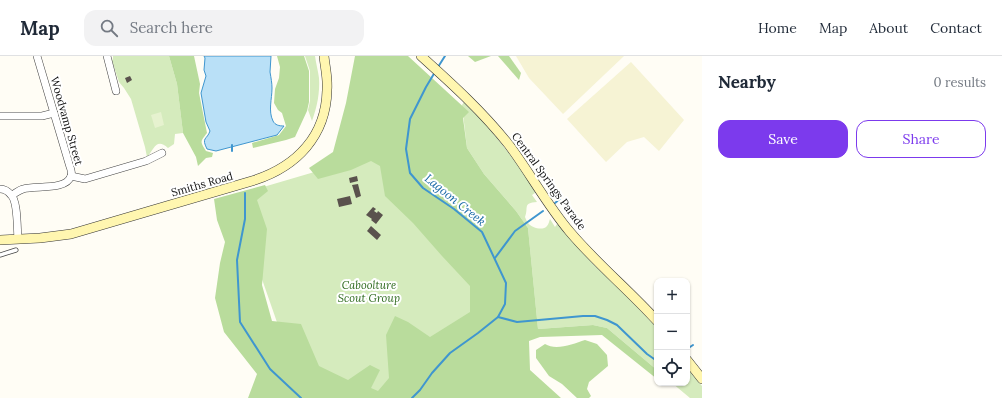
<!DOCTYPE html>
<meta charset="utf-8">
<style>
:root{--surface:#fff;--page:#f2f2f3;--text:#1f2937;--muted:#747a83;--line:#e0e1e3;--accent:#7c3aed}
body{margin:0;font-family:Lora,serif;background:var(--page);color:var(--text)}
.controls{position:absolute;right:12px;bottom:12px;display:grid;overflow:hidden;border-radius:8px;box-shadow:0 1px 3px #0004}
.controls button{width:36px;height:36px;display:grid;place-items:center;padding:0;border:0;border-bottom:1px solid var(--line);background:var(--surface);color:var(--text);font:20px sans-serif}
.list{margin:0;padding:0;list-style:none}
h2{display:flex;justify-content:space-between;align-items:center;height:52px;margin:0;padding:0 16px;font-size:17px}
h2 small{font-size:13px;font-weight:400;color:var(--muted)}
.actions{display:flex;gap:8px;padding:12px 16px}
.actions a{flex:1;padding:9px 0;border:1px solid var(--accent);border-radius:12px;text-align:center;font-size:14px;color:var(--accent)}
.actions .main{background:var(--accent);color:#fff}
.icon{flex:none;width:22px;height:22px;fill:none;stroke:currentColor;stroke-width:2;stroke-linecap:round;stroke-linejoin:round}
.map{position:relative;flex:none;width:702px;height:342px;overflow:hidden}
header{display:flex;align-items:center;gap:24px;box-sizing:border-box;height:56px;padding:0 20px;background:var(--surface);border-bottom:1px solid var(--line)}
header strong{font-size:19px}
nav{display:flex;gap:22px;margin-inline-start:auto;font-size:14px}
.search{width:280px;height:36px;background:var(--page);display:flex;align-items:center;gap:10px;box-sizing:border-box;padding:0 14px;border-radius:12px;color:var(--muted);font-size:15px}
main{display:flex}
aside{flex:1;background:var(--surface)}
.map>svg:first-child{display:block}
</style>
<header>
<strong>Map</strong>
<div class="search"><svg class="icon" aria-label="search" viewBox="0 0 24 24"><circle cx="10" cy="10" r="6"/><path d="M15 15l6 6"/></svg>Search here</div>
<nav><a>Home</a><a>Map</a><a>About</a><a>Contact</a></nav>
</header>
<main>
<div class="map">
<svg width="702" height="342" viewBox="0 0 702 342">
<rect width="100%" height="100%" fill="#fffdf5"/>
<g fill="#f6f3d4">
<polygon points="516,0 624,0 563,58 529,22"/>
<polygon points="631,6 684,64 659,95 644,81 627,86 606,106 567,63"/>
</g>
<g fill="#d5ebbd">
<path d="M113,0H169L177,28L183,77L175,78L174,88L168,92C156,81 154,94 147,101L145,91L131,43L124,32L119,26L112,5L113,2Z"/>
<path d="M305,0H315C316,7 318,15 319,22C320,37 317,51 312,65L308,54L310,45V15Z"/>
<path d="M464,46L469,50C493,76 515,103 534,134L535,137L532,139L537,146C522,147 529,152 525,161C526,163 527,166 528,167C532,172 543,175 547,170C549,168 549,165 550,163L555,171L557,168L594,209L631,244L657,272V314L607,272L593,269L538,273L528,172L516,155L484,118L467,92L462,49Z"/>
<polygon points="396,92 461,191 484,254 406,342 331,342 279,272 233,140"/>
<polygon points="687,312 702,330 702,342 690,342 672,327 687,327"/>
</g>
<g fill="#b9dc9c">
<path d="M169,0H194L200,28L199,37L207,77C200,86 200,85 206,95L213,97L212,101L206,102L198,110L196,101L183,77L177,28Z"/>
<polygon points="277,0 304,0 309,15 309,46 307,55 295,81 286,84 253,92 252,87 279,79 286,70 282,57 278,54 274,47 275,33 279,22 280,11"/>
<polygon points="355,0 408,0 469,56 463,62 467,92 484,118 516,155 528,172 538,273 593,269 607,272 657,314 657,323 602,279 540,281 529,285 530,314 561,342 248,342 257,318 224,276 215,242 220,207 225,186 217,164 214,143 265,129 268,135 257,144 267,173 262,229 272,265 301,268 319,310 348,324 370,309 380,314 371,332 378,335 389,322 386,279 395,260 408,266 430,281 470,256 470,230 442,200 413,167 385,140 380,110 371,105 351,114 318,123 309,112 333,96 346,47"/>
<polygon points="468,0 491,0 475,6"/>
<polygon points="498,0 509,0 521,17 519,24"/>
<path d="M585,284L597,288L607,299L608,310L589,326L587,333L591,340L589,342H577L562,328L549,320L536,302V294L545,288C556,295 573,288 585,284Z"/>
</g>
<polygon fill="#e6f2cf" points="161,56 164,69 155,72 151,59"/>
<path fill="#b9e0f7" stroke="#3f96cf" d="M204,0H271C271,5 270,11 270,16C271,22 272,27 272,32C272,43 268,55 273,65C275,69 279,70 284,70L277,79L216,95L207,93C201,81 207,84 210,75L206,66L201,37L206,20L204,14L205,2Z"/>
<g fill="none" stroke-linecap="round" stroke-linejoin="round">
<g stroke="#3f96cf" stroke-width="2">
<polyline points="438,11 445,0"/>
<polyline points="232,95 232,89"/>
<polyline points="245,137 245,163 237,204 240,266 270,313 301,342"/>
<polyline points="555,147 560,143"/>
<polyline points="495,202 515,175 543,155"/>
<polyline points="498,261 517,266 583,260 595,260 607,264 617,269 647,298 657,305"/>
<polyline points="687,293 693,289"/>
<polyline points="412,342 420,334 432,317 450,297 478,277 498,261 505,248 506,227 482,176 454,153 423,132 410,117 406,93 410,63 426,31 435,16"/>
</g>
</g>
<g fill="#5a524d">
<polygon points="130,20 132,24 127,27 125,22"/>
<polygon points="357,120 358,125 350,127 349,122"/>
<polygon points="358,128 361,140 356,142 352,129"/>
<polygon points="350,140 352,148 339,151 337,143"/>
<polygon points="373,151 376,153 374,155 377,157 378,155 383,159 376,168 371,164 372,163 366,159"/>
<polygon points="371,170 381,179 377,184 367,175"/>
</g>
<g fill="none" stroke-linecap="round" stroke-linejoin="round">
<g stroke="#444" stroke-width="5">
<polyline id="lane" points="0,199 16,194"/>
</g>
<g stroke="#444" stroke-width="8">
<g id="street">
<polyline points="107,0 116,35"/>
<polyline points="0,60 42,60 54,57"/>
<polyline points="71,120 85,123 146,105 162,97"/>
<path d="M0,133C4,133 8,135 11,139C18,145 17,173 18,183"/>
<path d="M12,139C16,137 19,134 23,133C35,129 66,135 71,120C72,118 71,113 70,111L37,0"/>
</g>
</g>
<g stroke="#333" stroke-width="10">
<g id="secondary">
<path d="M421,0C452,28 483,56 509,89C530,117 547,149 570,176C597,208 629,234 657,265"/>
<path d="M0,184L40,182L71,178L255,124C297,110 326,80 327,34C328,22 325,11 324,0"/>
<polyline points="687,304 702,323"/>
</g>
</g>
<use href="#lane" stroke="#fff" stroke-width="3.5"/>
<use href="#street" stroke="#fff" stroke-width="7"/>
<use href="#secondary" stroke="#fff6b0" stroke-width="9"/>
</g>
<g text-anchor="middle" stroke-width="4" stroke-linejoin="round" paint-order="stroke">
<g font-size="11" fill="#111" stroke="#fff">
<text transform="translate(67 65) rotate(74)" y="4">Woodvamp Street</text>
<text transform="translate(549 125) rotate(54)" y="4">Central Springs Parade</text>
<text transform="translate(202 128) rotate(-16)" y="4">Smiths Road</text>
</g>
<g font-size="11" font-style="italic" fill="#2f6b1f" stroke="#fff">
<text x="369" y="233">Caboolture<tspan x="369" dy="13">Scout Group</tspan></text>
</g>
<g font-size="12" font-style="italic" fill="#1768a6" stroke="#fff">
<text transform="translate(455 144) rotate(39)" y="4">Lagoon Creek</text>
</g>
</g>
</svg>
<div class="controls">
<button>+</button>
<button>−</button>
<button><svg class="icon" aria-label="locate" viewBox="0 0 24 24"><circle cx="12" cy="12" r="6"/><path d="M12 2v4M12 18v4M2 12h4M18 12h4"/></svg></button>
</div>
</div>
<aside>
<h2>Nearby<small>0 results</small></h2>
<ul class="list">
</ul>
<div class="actions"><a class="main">Save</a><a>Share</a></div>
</aside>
</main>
